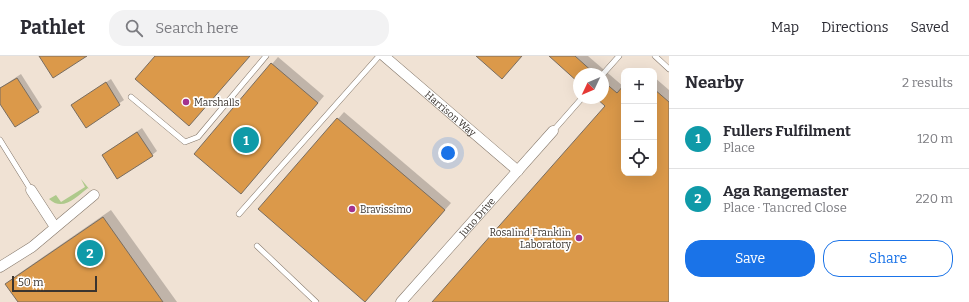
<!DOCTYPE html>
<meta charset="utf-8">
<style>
:root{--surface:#fff;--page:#f2f2f3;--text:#2b2b33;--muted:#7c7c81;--line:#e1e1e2;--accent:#1a73e8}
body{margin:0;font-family:Bitter,serif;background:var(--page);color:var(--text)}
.controls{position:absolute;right:12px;top:12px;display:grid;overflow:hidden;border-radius:8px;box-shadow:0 4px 16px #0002}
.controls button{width:36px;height:36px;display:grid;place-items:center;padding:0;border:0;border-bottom:1px solid var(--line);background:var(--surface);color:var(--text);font:20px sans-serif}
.compass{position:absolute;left:573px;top:12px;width:36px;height:36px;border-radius:50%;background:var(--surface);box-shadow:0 4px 16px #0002;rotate:226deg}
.scale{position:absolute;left:12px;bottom:10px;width:85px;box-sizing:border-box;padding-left:4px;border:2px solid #3a342f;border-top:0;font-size:11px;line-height:14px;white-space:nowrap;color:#3a342f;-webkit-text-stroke:3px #fff;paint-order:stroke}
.you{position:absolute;left:448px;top:97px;width:14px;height:14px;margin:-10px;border:3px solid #fff;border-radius:50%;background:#1a73e8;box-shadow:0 0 0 6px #1a73e833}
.badge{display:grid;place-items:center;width:26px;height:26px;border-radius:50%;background:var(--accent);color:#fff;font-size:13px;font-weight:700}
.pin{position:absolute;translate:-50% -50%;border:2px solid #fff;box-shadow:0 1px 4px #0006}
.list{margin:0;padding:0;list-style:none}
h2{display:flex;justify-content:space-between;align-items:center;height:52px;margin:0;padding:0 16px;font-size:17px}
h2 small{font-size:13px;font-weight:400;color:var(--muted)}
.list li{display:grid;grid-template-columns:26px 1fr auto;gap:12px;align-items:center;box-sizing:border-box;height:60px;padding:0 16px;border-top:1px solid var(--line)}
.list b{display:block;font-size:15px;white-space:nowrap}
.list p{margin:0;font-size:13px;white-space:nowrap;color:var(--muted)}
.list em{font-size:13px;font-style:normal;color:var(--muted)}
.actions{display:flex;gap:8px;padding:12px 16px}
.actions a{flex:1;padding:9px 0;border:1px solid var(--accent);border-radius:16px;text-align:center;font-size:14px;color:var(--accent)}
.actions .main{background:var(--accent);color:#fff}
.icon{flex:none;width:22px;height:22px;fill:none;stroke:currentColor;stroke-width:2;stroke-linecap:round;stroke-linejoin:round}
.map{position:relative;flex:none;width:669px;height:246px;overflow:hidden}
header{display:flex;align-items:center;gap:24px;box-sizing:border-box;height:56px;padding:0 20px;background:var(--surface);border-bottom:1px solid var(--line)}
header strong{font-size:19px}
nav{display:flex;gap:22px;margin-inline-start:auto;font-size:14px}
.search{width:280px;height:36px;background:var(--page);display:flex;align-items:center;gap:10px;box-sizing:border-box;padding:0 14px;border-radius:16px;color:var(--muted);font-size:15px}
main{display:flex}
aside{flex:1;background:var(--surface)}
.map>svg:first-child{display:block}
</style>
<header>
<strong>Pathlet</strong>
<div class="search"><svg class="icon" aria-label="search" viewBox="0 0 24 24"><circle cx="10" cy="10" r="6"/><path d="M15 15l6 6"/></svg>Search here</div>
<nav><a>Map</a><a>Directions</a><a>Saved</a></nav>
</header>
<main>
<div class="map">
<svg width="669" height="246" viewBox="0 0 669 246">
<rect width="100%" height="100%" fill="#f0e2d4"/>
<path fill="#aec98b" d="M81,123L90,134L88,132C76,141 63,156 49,143L56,139L61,146L85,131Z"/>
<g fill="#0003">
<polygon points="550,0 588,0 624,31 624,117 654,117 654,21 669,34 669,246 433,246 606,50 597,42 603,42 603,18 579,18 579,26"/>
<polygon points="278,1 324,40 247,131 195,98"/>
<polygon points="21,18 42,51 38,55 0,46 0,32"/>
<polygon points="111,23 124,44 86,70 72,49"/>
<polygon points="344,56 451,147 371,239 260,153"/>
<polygon points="142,72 157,95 152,99 103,99"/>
<polygon points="111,154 177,246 19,246 7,228 14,221"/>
</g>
<g fill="#db994a" stroke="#796d60">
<polygon points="39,0 87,0 53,22"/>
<polygon points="155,0 250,0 189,70 135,23"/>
<polygon points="476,0 522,0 502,23"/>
<polygon points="549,0 575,0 595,18 579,18 579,27"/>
<polygon points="271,7 318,47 241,138 194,98"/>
<polygon points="17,22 39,56 15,71 0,48 0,32"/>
<polygon points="603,25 617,37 624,29 624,117 654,117 654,33 669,46 669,246 432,246 605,50 596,42 603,42"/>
<polygon points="106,26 120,49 86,72 71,49"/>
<polygon points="337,62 445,154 365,246 258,153"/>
<polygon points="137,76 153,100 117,123 102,99"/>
<polygon points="103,161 163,246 18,246 5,228"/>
</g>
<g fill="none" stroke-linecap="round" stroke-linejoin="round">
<g stroke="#84776a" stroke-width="6">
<g id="service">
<polyline points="655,0 669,13"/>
<polyline points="603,18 619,0"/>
<polyline points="131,41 185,86 198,81 266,0"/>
<polyline points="553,75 582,42"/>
<polyline points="0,84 31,134"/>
<polyline points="239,158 379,0"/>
<polyline points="257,190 316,246"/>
</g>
</g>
<g stroke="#84776a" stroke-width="11">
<g id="minor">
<path id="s1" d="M384,0L518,115"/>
<polyline points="31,134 55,171"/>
<polyline points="0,211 32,191 94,139"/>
<path id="s2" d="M401,246L553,75"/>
</g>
</g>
<use href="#service" stroke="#fff" stroke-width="5"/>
<use href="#minor" stroke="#fff" stroke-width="10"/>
</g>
<g fill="#a3328e" stroke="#fff" stroke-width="1.5">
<circle cx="186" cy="46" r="4"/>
<circle cx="352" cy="153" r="4"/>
<circle cx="579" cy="182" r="4"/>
</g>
<g text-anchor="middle" stroke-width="3.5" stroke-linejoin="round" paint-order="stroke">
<g font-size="10" fill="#3a342f" stroke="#fff" text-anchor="start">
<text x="194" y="50">Marshalls</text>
<text x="360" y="157">Bravissimo</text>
<text x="571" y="180" text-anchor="end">Rosalind Franklin<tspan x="571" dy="12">Laboratory</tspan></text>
</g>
<g font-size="10" fill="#3a342f" stroke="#fff">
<text dy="4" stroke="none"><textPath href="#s1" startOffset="88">Harrison Way</textPath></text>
<text dy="4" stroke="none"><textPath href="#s2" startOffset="114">Juno Drive</textPath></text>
</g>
</g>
</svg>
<div class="controls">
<button>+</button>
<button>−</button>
<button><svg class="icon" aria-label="locate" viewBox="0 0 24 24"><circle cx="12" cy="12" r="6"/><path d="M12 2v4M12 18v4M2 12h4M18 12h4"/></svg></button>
</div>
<svg class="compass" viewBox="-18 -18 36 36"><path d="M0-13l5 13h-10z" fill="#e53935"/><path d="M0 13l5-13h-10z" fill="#7c7c81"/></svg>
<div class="scale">50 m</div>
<div class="you"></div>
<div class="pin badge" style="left:246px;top:84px;background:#0f9aa8">1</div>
<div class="pin badge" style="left:90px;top:197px;background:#0f9aa8">2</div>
</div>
<aside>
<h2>Nearby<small>2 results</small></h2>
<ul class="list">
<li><span class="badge" style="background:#0f9aa8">1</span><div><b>Fullers Fulfilment</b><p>Place</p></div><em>120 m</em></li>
<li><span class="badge" style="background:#0f9aa8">2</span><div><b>Aga Rangemaster</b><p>Place · Tancred Close</p></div><em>220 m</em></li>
</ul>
<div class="actions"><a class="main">Save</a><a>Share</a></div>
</aside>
</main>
